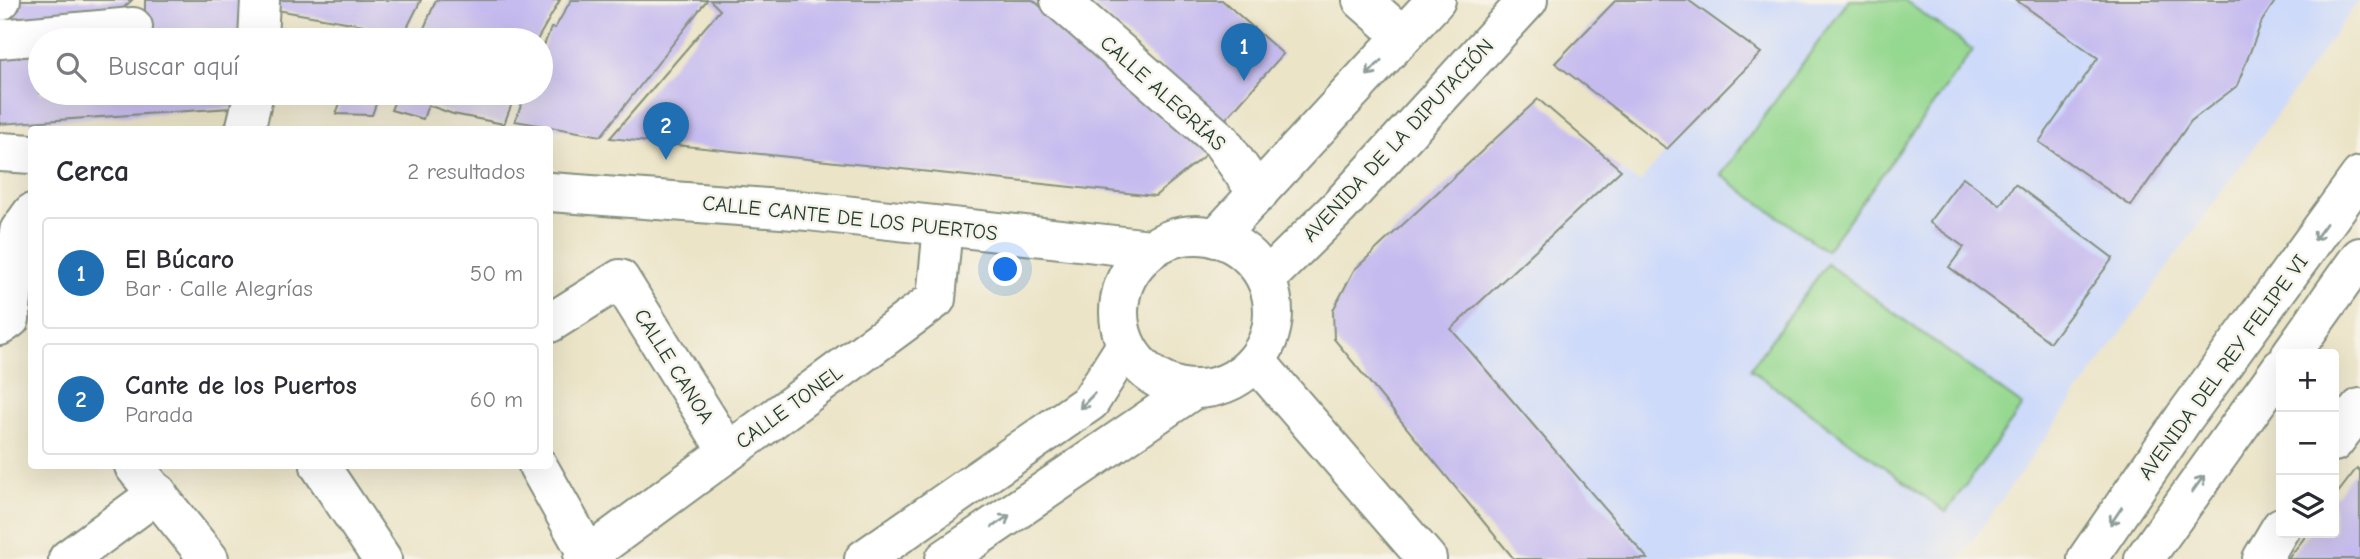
<!DOCTYPE html>
<html lang="es">
<meta charset="utf-8">
<style>
:root{--surface:#fff;--page:#f7f7f7;--text:#2b2b33;--muted:#7c7c81;--line:#e1e1e2;--accent:#1f6fb2}
body{margin:0;font-family:"Comic Neue",sans-serif;background:var(--page);color:var(--text)}
.controls{position:absolute;right:21px;bottom:21px;display:grid;overflow:hidden;border-radius:7px;box-shadow:0 7px 28px #0002}
.controls button{width:63px;height:63px;display:grid;place-items:center;padding:0;border:0;border-bottom:2px solid var(--line);background:var(--surface);color:var(--text);font:35px sans-serif}
.you{position:absolute;left:1006px;top:270px;width:24px;height:24px;margin:-18px;border:5px solid #fff;border-radius:50%;background:#1a73e8;box-shadow:0 0 0 10px #1a73e833}
.badge{display:grid;place-items:center;width:46px;height:46px;border-radius:50%;background:var(--accent);color:#fff;font-size:23px;font-weight:700}
.pin{position:absolute;translate:-50% -58px;filter:drop-shadow(0 2px 4px #0008)}
.pin::after{content:'';position:absolute;top:37px;width:24px;height:21px;background:inherit;clip-path:polygon(0 0,100% 0,50% 100%)}
.list{margin:0;padding:0;list-style:none}
h2{display:flex;justify-content:space-between;align-items:center;height:91px;margin:0;padding:0 28px;font-size:30px}
h2 small{font-size:23px;font-weight:400;color:var(--muted)}
.list li{display:grid;grid-template-columns:46px 1fr auto;gap:21px;align-items:center;box-sizing:border-box;height:112px;margin:0 14px 14px;padding:0 14px;border:2px solid var(--line);border-radius:7px}
.list b{display:block;font-size:26px;white-space:nowrap}
.list p{margin:0;font-size:23px;white-space:nowrap;color:var(--muted)}
.list em{font-size:23px;font-style:normal;color:var(--muted)}
.icon{flex:none;width:38px;height:38px;fill:none;stroke:currentColor;stroke-width:2;stroke-linecap:round;stroke-linejoin:round}
.map{position:relative;flex:none;width:2360px;height:559px;overflow:hidden}
.search{position:absolute;background:var(--surface);box-shadow:0 7px 28px #0002;left:28px;top:28px;width:525px;height:77px;display:flex;align-items:center;gap:18px;box-sizing:border-box;padding:0 24px;border-radius:38px;color:var(--muted);font-size:26px}
.panel{position:absolute;background:var(--surface);box-shadow:0 7px 28px #0002;left:28px;top:126px;width:525px;height:343px;border-radius:7px}
.map>svg:first-child{display:block}
</style>
<div class="map">
<svg width="2360" height="559" viewBox="0 0 2360 559">
<rect width="100%" height="100%" fill="#f7f3e8"/>
<filter id="ink" filterUnits="userSpaceOnUse"><feTurbulence type="fractalNoise" baseFrequency=".0143" numOctaves="2"/><feDisplacementMap in="SourceGraphic" scale="14" xChannelSelector="R" yChannelSelector="G"/><feConvolveMatrix kernelMatrix="1 2 1 2 8 2 1 2 1" color-interpolation-filters="sRGB"/></filter>
<filter id="wash" filterUnits="userSpaceOnUse"><feTurbulence type="fractalNoise" baseFrequency=".00686" numOctaves="4" result="noise"/><feDisplacementMap in="SourceGraphic" scale="28" xChannelSelector="R" yChannelSelector="G"/><feGaussianBlur stdDeviation="1.57" result="paint"/><feColorMatrix in="noise" values="0 0 0 0 0 0 0 0 0 0 0 0 0 0 0 0 0 1.4 0 .05"/><feComposite in="paint" operator="in"/></filter>
<g filter="url(#wash)">
<rect width="100%" height="100%" fill="#ebe4c7"/>
<polygon fill="#cedafa" points="1688,0 2359,0 1959,559 1648,559 1451,329 1621,170 1640,183 1667,149 1760,54"/>
<g fill="#95d890" stroke="#5a8a62" stroke-width="2">
<polygon points="1849,0 1904,0 1973,50 1826,251 1721,175"/>
<polygon points="1827,264 2023,406 1946,512 1750,369"/>
</g>
<g id="blocks">
<g fill="#c6bbef">
<polygon points="20,0 132,0 105,25 0,29 0,19"/>
<polygon points="145,0 249,0 251,40 137,40 145,38"/>
<polygon points="266,0 421,0 401,40 363,40 368,27 363,25 265,8"/>
<polygon points="436,0 560,0 537,40 419,40"/>
<polygon points="571,0 707,0 601,136 515,121 526,93 541,93 541,53 551,28 555,28"/>
<polygon points="710,0 1033,0 1210,151 1155,196 610,138 720,10"/>
<polygon points="1087,0 1222,0 1283,54 1224,121"/>
<polygon points="1616,0 1688,0 1761,53 1667,149 1555,63"/>
<polygon points="2016,0 2276,0 2262,21 2237,86 2191,121 2131,206 2039,142 2098,58"/>
<polygon points="40,48 40,93 246,93 245,107 0,124 0,53"/>
<polygon points="344,93 380,93 372,115 336,114"/>
<polygon points="398,93 516,93 504,124 453,114 428,105 423,119 391,110"/>
<polygon points="1538,99 1621,170 1451,329 1648,559 1514,559 1334,339 1333,310 1354,270"/>
<polygon points="1963,177 2000,205 2015,184 2113,258 2050,342 1949,267 1964,247 1929,222"/>
<polygon points="2357,468 2360,471 2360,559 2288,559 2308,533 2334,533 2334,498"/>
</g>
</g>
</g>
<g filter="url(#ink)">
<use href="#blocks" fill-opacity="0" stroke="#85907e" stroke-width="2"/>
<g fill="none" stroke-linecap="round" stroke-linejoin="round">
<g stroke="#85907e" stroke-width="42">
<g id="street">
<polyline points="1060,0 1221,141 1258,194"/>
<polyline points="1362,0 1403,36"/>
<polyline points="0,1 1,0"/>
<polyline points="0,39 133,27"/>
<polyline points="258,40 260,0"/>
<polyline points="245,130 254,93"/>
<polyline points="0,152 32,154"/>
<polyline points="550,192 808,211 1150,249"/>
<circle cx="1196" cy="312" r="77"/>
<polyline points="1216,238 1436,0"/>
<polyline points="1266,279 1339,207 1528,0"/>
<polyline points="550,323 620,279 728,452"/>
<polyline points="0,326 10,319 19,231 32,213"/>
<polyline points="1256,361 1427,559"/>
<polyline points="2334,442 2360,408"/>
<polyline points="134,466 209,559"/>
<polyline points="320,466 382,559"/>
<polyline points="538,466 588,555"/>
<polyline points="68,559 158,493"/>
<polyline points="583,559 936,299 943,226"/>
<polyline points="864,559 1090,402 1126,345"/>
<polyline points="945,559 1194,389"/>
<polyline points="2262,559 2281,527"/>
</g>
</g>
<g stroke="#85907e" stroke-width="42">
<g id="secondary">
<polyline points="2291,354 2360,257"/>
<polyline points="2087,559 2184,418 2360,176"/>
<polyline points="2144,559 2281,368"/>
</g>
</g>
<use href="#street" stroke="#fff" stroke-width="38"/>
<use href="#secondary" stroke="#fff" stroke-width="38"/>
</g>
<defs><path id="oneway-shaft" d="M-6 0H5M1.5-3L5.5 0L1.5 3" fill="none" stroke-width="1.6" stroke-linecap="round" stroke-linejoin="round" transform="scale(1.75)"/></defs>
<g stroke="#8f9e9a">
<use href="#oneway-shaft" transform="translate(1374 68) rotate(133)"/>
<use href="#oneway-shaft" transform="translate(2320 232) rotate(126)"/>
<use href="#oneway-shaft" transform="translate(1087 401) rotate(134)"/>
<use href="#oneway-shaft" transform="translate(2198 484) rotate(-54)"/>
<use href="#oneway-shaft" transform="translate(2116 516) rotate(124)"/>
<use href="#oneway-shaft" transform="translate(1001 521) rotate(-34)"/>
</g>
</g>
<g text-anchor="middle" stroke-width="5" stroke-linejoin="round" paint-order="stroke">
<g font-size="21" fill="#1f3d34" stroke="#f7f3e8">
<text transform="translate(1163 93) rotate(42)" y="7">CALLE ALEGRÍAS</text>
<text transform="translate(1398 140) rotate(-47)" y="7">AVENIDA DE LA DIPUTACIÓN</text>
<text transform="translate(850 218) rotate(6)" y="7">CALLE CANTE DE LOS PUERTOS</text>
<text transform="translate(674 366) rotate(58)" y="7">CALLE CANOA</text>
<text transform="translate(2223 367) rotate(-54)" y="7">AVENIDA DEL REY FELIPE VI</text>
<text transform="translate(789 407) rotate(-36)" y="7">CALLE TONEL</text>
</g>
</g>
</svg>
<div class="controls">
<button>+</button>
<button>−</button>
<button><svg class="icon" aria-label="layers" viewBox="0 0 24 24"><path d="M12 4l9 5-9 5-9-5zM3 14l9 5 9-5"/></svg></button>
</div>
<div class="you"></div>
<div class="pin badge" style="left:1244px;top:81px">1</div>
<div class="pin badge" style="left:666px;top:160px">2</div>
<div class="search"><svg class="icon" aria-label="search" viewBox="0 0 24 24"><circle cx="10" cy="10" r="6"/><path d="M15 15l6 6"/></svg>Buscar aquí</div>
<section class="panel">
<h2>Cerca<small>2 resultados</small></h2>
<ul class="list">
<li><span class="badge">1</span><div><b>El Búcaro</b><p>Bar · Calle Alegrías</p></div><em>50 m</em></li>
<li><span class="badge">2</span><div><b>Cante de los Puertos</b><p>Parada</p></div><em>60 m</em></li>
</ul>
</section>
</div>
